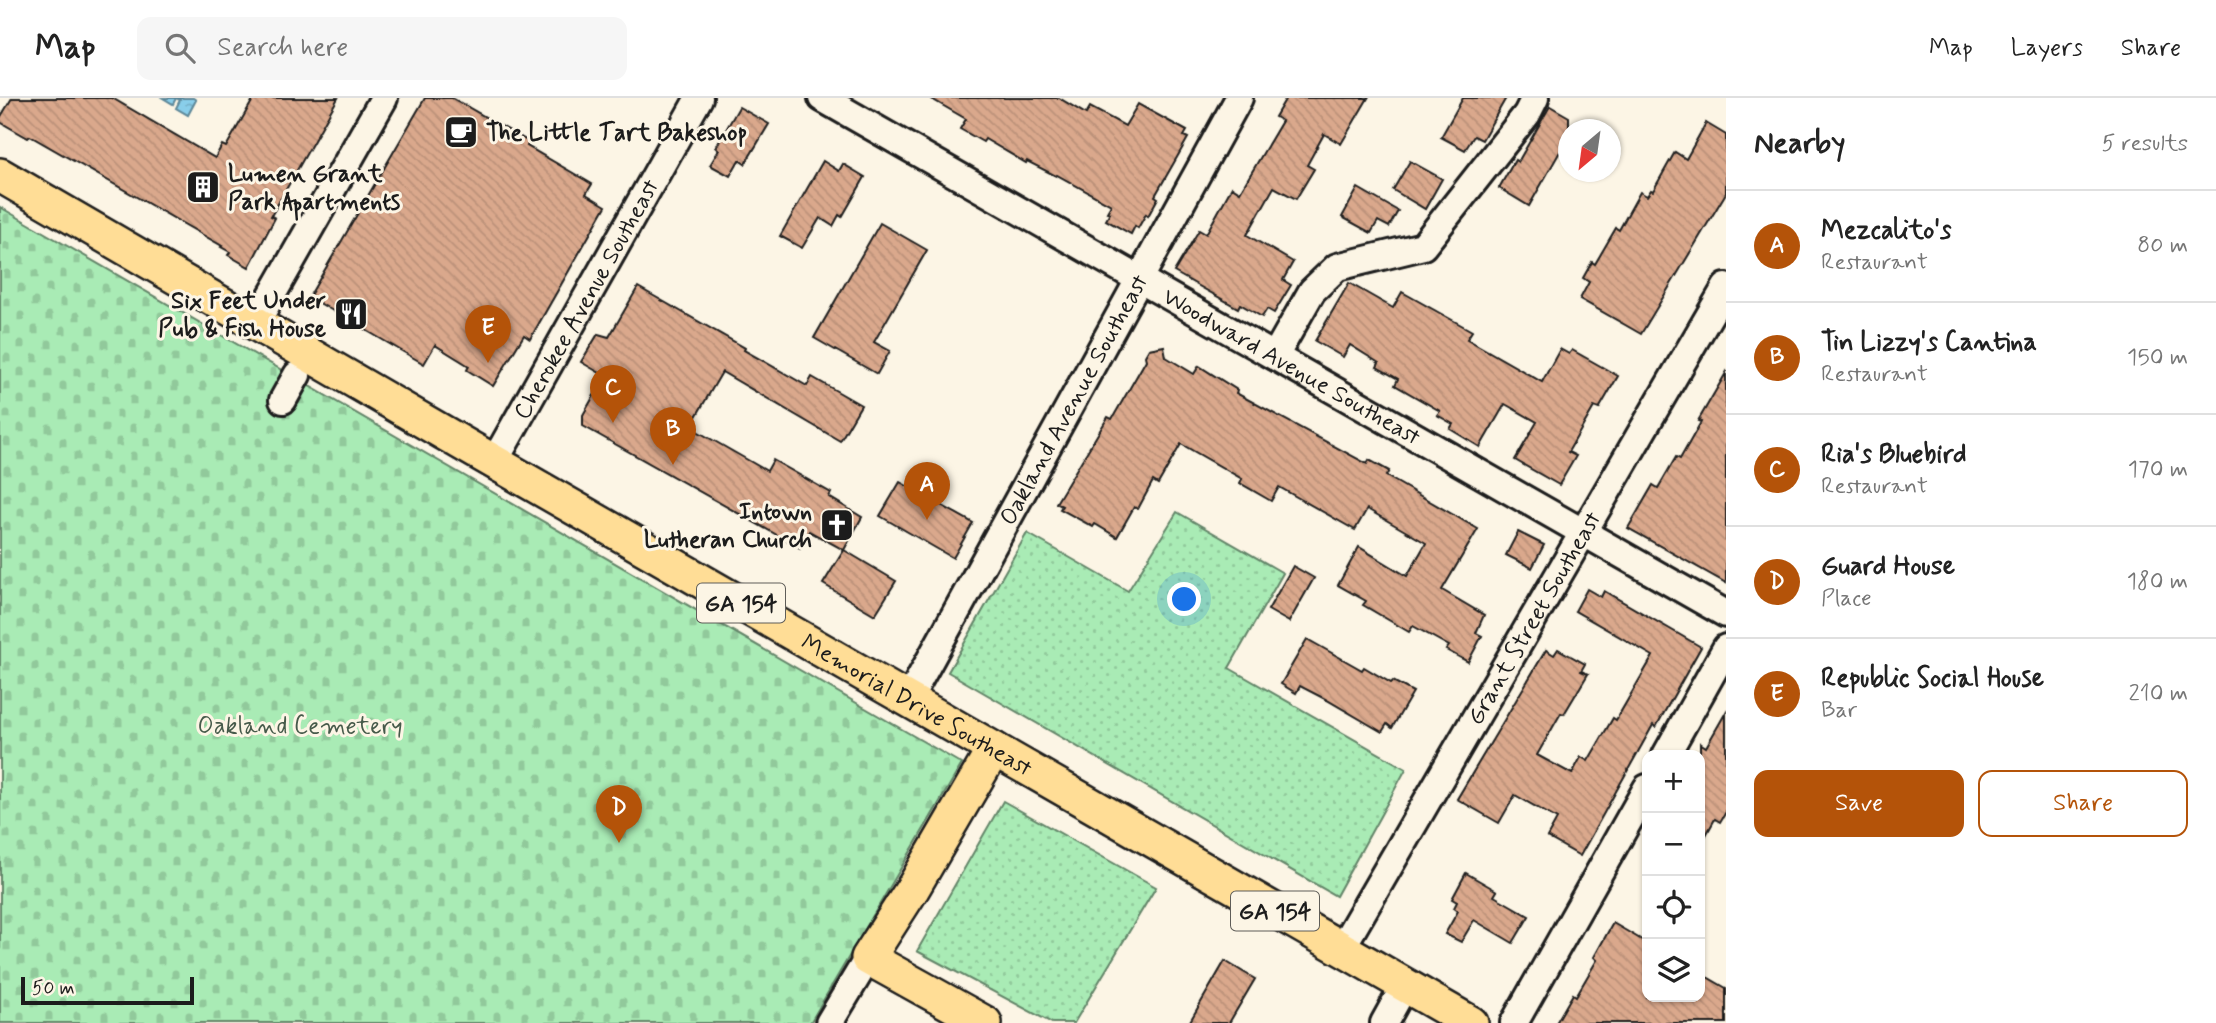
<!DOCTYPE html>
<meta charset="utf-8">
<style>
:root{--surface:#fff;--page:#f6f6f6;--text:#222;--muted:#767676;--line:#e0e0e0;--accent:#b45309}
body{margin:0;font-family:Mynerve,sans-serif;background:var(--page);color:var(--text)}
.controls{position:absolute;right:21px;bottom:21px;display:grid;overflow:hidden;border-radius:14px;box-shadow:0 2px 5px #0004}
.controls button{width:63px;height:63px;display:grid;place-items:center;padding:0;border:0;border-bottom:2px solid var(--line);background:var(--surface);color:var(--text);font:35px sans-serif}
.compass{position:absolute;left:1558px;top:21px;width:63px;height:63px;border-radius:50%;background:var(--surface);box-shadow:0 2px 5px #0004;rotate:209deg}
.scale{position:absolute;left:21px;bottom:18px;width:173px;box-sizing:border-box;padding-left:7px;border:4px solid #1c1c1c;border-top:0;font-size:19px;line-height:24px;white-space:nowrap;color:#1c1c1c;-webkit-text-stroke:5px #fcf5e5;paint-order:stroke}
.you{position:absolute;left:1185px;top:502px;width:24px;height:24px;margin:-18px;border:5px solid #fff;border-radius:50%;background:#1a73e8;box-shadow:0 0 0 10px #1a73e833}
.badge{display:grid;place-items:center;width:46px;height:46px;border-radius:50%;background:var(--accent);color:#fff;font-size:23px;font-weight:700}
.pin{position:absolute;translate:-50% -58px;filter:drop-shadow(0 2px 4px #0008)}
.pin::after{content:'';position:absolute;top:37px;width:24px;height:21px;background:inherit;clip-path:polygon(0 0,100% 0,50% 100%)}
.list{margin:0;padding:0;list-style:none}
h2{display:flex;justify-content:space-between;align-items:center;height:91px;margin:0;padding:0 28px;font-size:30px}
h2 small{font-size:23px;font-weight:400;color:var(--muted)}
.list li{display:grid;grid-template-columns:46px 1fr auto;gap:21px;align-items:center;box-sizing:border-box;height:112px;padding:0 28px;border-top:2px solid var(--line)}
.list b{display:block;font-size:26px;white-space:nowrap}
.list p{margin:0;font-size:23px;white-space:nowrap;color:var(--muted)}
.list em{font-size:23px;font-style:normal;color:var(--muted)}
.actions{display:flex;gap:14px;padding:21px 28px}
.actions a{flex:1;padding:16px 0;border:2px solid var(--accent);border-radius:14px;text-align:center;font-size:24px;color:var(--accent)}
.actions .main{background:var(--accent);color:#fff}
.icon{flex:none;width:38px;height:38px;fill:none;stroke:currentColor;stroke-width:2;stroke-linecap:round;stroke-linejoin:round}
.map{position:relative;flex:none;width:1726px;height:925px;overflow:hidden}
header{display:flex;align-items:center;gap:42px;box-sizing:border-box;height:98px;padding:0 35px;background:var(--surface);border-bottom:2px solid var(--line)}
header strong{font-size:33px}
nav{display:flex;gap:38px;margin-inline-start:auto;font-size:24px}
.search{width:490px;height:63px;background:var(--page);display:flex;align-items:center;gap:18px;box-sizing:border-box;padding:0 24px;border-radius:14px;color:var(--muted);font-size:26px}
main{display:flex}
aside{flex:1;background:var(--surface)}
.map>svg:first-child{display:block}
</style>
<header>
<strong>Map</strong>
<div class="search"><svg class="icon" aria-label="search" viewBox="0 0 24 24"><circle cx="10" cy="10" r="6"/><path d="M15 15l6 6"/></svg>Search here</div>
<nav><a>Map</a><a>Layers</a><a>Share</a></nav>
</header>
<main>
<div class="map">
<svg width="1726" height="925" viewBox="0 0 1726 925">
<defs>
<pattern id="grass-dots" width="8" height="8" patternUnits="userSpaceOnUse" patternTransform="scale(1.75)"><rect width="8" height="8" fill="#a9ebb5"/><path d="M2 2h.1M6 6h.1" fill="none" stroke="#91c99b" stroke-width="1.8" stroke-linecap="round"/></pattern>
<pattern id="cemetery-stones" width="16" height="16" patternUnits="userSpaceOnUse" patternTransform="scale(1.75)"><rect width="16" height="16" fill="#a9ebb5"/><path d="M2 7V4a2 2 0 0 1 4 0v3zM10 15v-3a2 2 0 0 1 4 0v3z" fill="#91c99b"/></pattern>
<pattern id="water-ripples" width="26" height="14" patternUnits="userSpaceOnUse" patternTransform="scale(1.75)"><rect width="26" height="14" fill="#89ceea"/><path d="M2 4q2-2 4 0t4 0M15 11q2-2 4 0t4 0" fill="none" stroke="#76b0c8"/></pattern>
<pattern id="building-back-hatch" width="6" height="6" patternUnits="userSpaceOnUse" patternTransform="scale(1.75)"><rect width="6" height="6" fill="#daa88c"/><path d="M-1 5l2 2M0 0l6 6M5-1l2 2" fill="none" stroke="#ba9078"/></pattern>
</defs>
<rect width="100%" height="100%" fill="#fcf5e5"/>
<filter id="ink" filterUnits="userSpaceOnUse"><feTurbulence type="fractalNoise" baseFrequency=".0143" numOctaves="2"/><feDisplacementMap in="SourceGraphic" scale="14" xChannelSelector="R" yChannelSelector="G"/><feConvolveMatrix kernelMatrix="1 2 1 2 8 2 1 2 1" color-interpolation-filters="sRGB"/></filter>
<g filter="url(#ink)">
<g fill="url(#grass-dots)" stroke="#628468" stroke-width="2">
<polygon points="1177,414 1283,475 1229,570 1406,671 1336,798 948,574 1027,435 1128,493"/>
<polygon points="1003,703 1156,789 1074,925 1052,925 917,853"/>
</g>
<polygon fill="url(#cemetery-stones)" stroke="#628468" stroke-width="2" points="0,109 962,666 810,925 0,925"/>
<polygon fill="url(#water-ripples)" stroke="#5d8798" stroke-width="2" points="163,0 193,0 196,2 188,17 176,10 180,2 176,0 173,6"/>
<g fill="url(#building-back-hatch)" stroke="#1c1c1c" stroke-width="2">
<polygon points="12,0 112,0 215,60 222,47 226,49 254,0 338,0 271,118 275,120 249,169 228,157 230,154 221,149 222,148 30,38 28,40 0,24 0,20"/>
<polygon points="425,0 452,0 529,44 527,48 592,86 586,96 606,108 530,241 524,237 493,288 467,272 469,268 435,247 424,266 309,199"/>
<polygon points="930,0 1059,0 1086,16 1090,9 1125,28 1138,6 1187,33 1184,38 1188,40 1155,98 1158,100 1148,118 1146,116 1138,130 1135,128 1131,136 1106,122 1110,115 1107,114 1111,107 1057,77 1056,78 1027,63 1026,65 985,41 983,44 960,31 966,21"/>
<polygon points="1286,0 1368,0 1341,46 1324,36 1307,67 1314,71 1296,101 1274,89 1247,137 1293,164 1283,182 1291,187 1274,215 1267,211 1262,219 1240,206 1238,210 1174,174 1199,132 1206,136 1232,89 1240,94 1282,23 1275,19"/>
<polygon points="1463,0 1506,0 1482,42 1474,38 1465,52 1441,39"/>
<polygon points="1550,8 1569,19 1569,54 1562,50 1529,108 1499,90 1515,62 1518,64"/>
<polygon points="739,9 769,26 745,66 739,62 730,78 710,67 719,52 716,49"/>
<polygon points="1706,25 1726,37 1726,95 1641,236 1580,201 1589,184 1583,180 1592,164 1595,166 1616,130 1619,132 1640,94 1647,98 1651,92 1653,93 1675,54 1686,61"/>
<polygon points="823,63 839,73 843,66 865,79 842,119 839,117 833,128 820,120 802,150 780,138"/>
<polygon points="1410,63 1442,81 1425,111 1393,92"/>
<polygon points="1358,90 1398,113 1389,129 1378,123 1371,135 1342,119"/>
<polygon points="880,125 927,152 874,244 890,253 877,276 814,240"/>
<polygon points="1349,185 1393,210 1402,194 1472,233 1467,241 1542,284 1560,251 1569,256 1572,252 1618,278 1599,311 1594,309 1568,354 1576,358 1559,387 1515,362 1537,324 1505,306 1480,349 1450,331 1453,326 1437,317 1440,313 1395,287 1398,281 1377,269 1379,265 1350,247 1343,259 1315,243"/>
<polygon points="638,189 745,250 744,252 807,288 812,279 861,307 840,343 722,274 690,329 767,373 773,362 831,395 829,399 862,419 844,452 896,483 875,517 823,486 844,452 809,433 800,450 583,328 583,317 605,278 581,264 598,236 609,239"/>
<polygon points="1164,248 1166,259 1194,276 1199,268 1237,292 1236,295 1367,366 1369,362 1389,373 1386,378 1478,431 1442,492 1484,517 1476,535 1482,538 1468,564 1446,552 1449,548 1413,528 1409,534 1363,507 1366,503 1338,487 1359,449 1407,478 1426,445 1367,411 1355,432 1279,389 1271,403 1240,385 1242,381 1181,346 1158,386 1153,383 1138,411 1134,409 1117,439 1095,426 1093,429 1060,411 1062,408 1056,405 1108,319 1112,321 1146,262 1145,258 1149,251"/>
<polygon points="1726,275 1726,485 1628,430 1653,387 1658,390 1676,359 1680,361 1701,324 1698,323"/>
<polygon points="900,384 973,425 953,460 880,418"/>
<polygon points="1518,434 1544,447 1532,470 1506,457"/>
<polygon points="1293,468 1314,480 1289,524 1268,512"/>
<polygon points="1587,491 1601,499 1604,493 1701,549 1656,629 1653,627 1580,758 1547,739 1557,721 1515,697 1499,725 1457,701 1546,552 1554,557 1558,551 1585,566 1581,573 1588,576 1564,616 1561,615 1537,657 1572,676 1581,659 1588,663 1613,620 1616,622 1653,558 1575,513"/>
<polygon points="1307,541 1362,572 1364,569 1391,585 1393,583 1413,594 1392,630 1387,626 1382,634 1327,602 1300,588 1296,595 1281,586"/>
<polygon points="1726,614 1726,714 1720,724 1715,721 1700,748 1700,645 1706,649"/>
<polygon points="1466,775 1497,793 1494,798 1529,818 1513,845 1474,822 1461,844 1445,836 1458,813 1454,810 1457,804 1452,801"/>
<polygon points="1613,825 1647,845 1647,899 1700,899 1700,875 1726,890 1726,925 1556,925 1573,896 1576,898 1597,862 1594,859"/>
<polygon points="1225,863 1255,881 1229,925 1189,925"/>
</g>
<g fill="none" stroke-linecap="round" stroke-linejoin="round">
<g stroke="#1c1c1c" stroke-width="32">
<g id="minor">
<path id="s1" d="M822,0L1726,516"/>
<polyline points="256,225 384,0"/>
<polyline points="1275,258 1312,193 1337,169 1423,148 1527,16 1535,0"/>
<polyline points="283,302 297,277"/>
<path id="s2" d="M494,364L699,0"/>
<path id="s3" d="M908,602L1239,0"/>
<polyline points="1666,657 1726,550"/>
<path id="s4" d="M1341,851L1726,189"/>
<polyline points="829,925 868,860"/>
<polyline points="1384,925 1405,887"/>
<polyline points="1514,925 1647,690"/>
</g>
</g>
<g stroke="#1c1c1c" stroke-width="38">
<g id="major">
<path id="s5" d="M0,77L470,350L1471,925"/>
<polyline points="985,925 868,860 913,790 994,651"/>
</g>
</g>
<use href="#minor" stroke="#fcf5e5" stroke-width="26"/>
<use href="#major" stroke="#ffdd96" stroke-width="33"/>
</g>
</g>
<defs>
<g id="cafe-square" transform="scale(1.75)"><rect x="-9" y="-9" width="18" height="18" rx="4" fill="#1c1c1c" stroke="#fcf5e5"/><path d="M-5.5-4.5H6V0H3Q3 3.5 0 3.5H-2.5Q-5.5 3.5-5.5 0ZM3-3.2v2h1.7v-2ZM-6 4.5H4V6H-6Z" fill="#fff"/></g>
<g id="building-square" transform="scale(1.75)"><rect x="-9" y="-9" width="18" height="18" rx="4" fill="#1c1c1c" stroke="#fcf5e5"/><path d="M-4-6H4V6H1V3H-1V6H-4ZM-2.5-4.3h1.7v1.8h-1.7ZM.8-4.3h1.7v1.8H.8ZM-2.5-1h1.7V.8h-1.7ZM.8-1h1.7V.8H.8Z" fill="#fff"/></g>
<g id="restaurant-square" transform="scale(1.75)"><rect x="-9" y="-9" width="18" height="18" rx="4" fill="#1c1c1c" stroke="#fcf5e5"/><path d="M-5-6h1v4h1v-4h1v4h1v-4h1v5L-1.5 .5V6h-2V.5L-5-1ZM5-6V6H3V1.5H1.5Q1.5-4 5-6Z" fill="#fff"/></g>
<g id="church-square" transform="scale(1.75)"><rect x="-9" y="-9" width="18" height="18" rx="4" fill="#1c1c1c" stroke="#fcf5e5"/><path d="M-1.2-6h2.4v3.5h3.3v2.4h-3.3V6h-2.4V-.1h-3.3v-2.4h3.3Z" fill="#fff"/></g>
</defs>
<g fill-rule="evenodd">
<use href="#cafe-square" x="461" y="34"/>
<use href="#building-square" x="203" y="89"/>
<use href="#restaurant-square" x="351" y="216"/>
<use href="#church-square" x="837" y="427"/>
</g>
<g text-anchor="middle" stroke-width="6" stroke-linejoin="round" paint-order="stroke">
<g fill="#fcf5e5" stroke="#5f5d58" stroke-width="2">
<rect x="697" y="485.5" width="88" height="39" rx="5"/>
<rect x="1231" y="793.5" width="88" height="39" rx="5"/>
</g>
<g font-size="23" font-weight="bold" fill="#1c1c1c">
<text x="741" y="513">GA 154</text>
<text x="1275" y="821">GA 154</text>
</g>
<g font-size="24" font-weight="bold" fill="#1c1c1c" stroke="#fcf5e5" text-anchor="start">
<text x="486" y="42">The Little Tart Bakeshop</text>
<text x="228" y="83">Lumen Grant<tspan x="228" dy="28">Park Apartments</tspan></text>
<text x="326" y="210" text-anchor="end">Six Feet Under<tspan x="326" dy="28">Pub &amp; Fish House</tspan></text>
<text x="812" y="421" text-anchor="end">Intown<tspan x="812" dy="28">Lutheran Church</tspan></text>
</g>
<g font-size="24" fill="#1c1c1c" stroke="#fcf5e5">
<text dy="8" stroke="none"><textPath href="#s2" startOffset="187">Cherokee Avenue Southeast</textPath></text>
<text dy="8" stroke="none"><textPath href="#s1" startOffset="541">Woodward Avenue Southeast</textPath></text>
<text dy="8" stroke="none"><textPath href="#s3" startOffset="343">Oakland Avenue Southeast</textPath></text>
<text dy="8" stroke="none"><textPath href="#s4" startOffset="383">Grant Street Southeast</textPath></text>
<text dy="8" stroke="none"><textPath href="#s5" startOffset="1059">Memorial Drive Southeast</textPath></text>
</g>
<g font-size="24" fill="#465a4a" stroke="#fcf5e5">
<text x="300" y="635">Oakland Cemetery</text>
</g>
</g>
</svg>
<div class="controls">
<button>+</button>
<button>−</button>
<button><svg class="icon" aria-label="locate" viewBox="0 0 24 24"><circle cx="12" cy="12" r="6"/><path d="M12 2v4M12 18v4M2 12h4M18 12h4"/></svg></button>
<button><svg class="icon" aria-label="layers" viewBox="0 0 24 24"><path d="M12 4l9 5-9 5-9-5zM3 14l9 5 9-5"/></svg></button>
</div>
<svg class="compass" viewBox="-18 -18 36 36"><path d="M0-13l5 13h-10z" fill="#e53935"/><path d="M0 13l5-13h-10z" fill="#767676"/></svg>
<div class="scale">50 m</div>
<div class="you"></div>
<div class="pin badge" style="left:927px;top:422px">A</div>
<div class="pin badge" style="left:673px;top:367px">B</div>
<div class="pin badge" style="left:613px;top:325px">C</div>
<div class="pin badge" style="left:619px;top:745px">D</div>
<div class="pin badge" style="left:488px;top:265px">E</div>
</div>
<aside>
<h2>Nearby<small>5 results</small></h2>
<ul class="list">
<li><span class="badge">A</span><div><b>Mezcalito's</b><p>Restaurant</p></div><em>80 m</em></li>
<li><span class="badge">B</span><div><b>Tin Lizzy's Cantina</b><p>Restaurant</p></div><em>150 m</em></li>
<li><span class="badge">C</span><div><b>Ria's Bluebird</b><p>Restaurant</p></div><em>170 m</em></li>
<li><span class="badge">D</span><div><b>Guard House</b><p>Place</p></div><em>180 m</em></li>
<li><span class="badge">E</span><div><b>Republic Social House</b><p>Bar</p></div><em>210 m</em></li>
</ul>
<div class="actions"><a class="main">Save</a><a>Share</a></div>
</aside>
</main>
